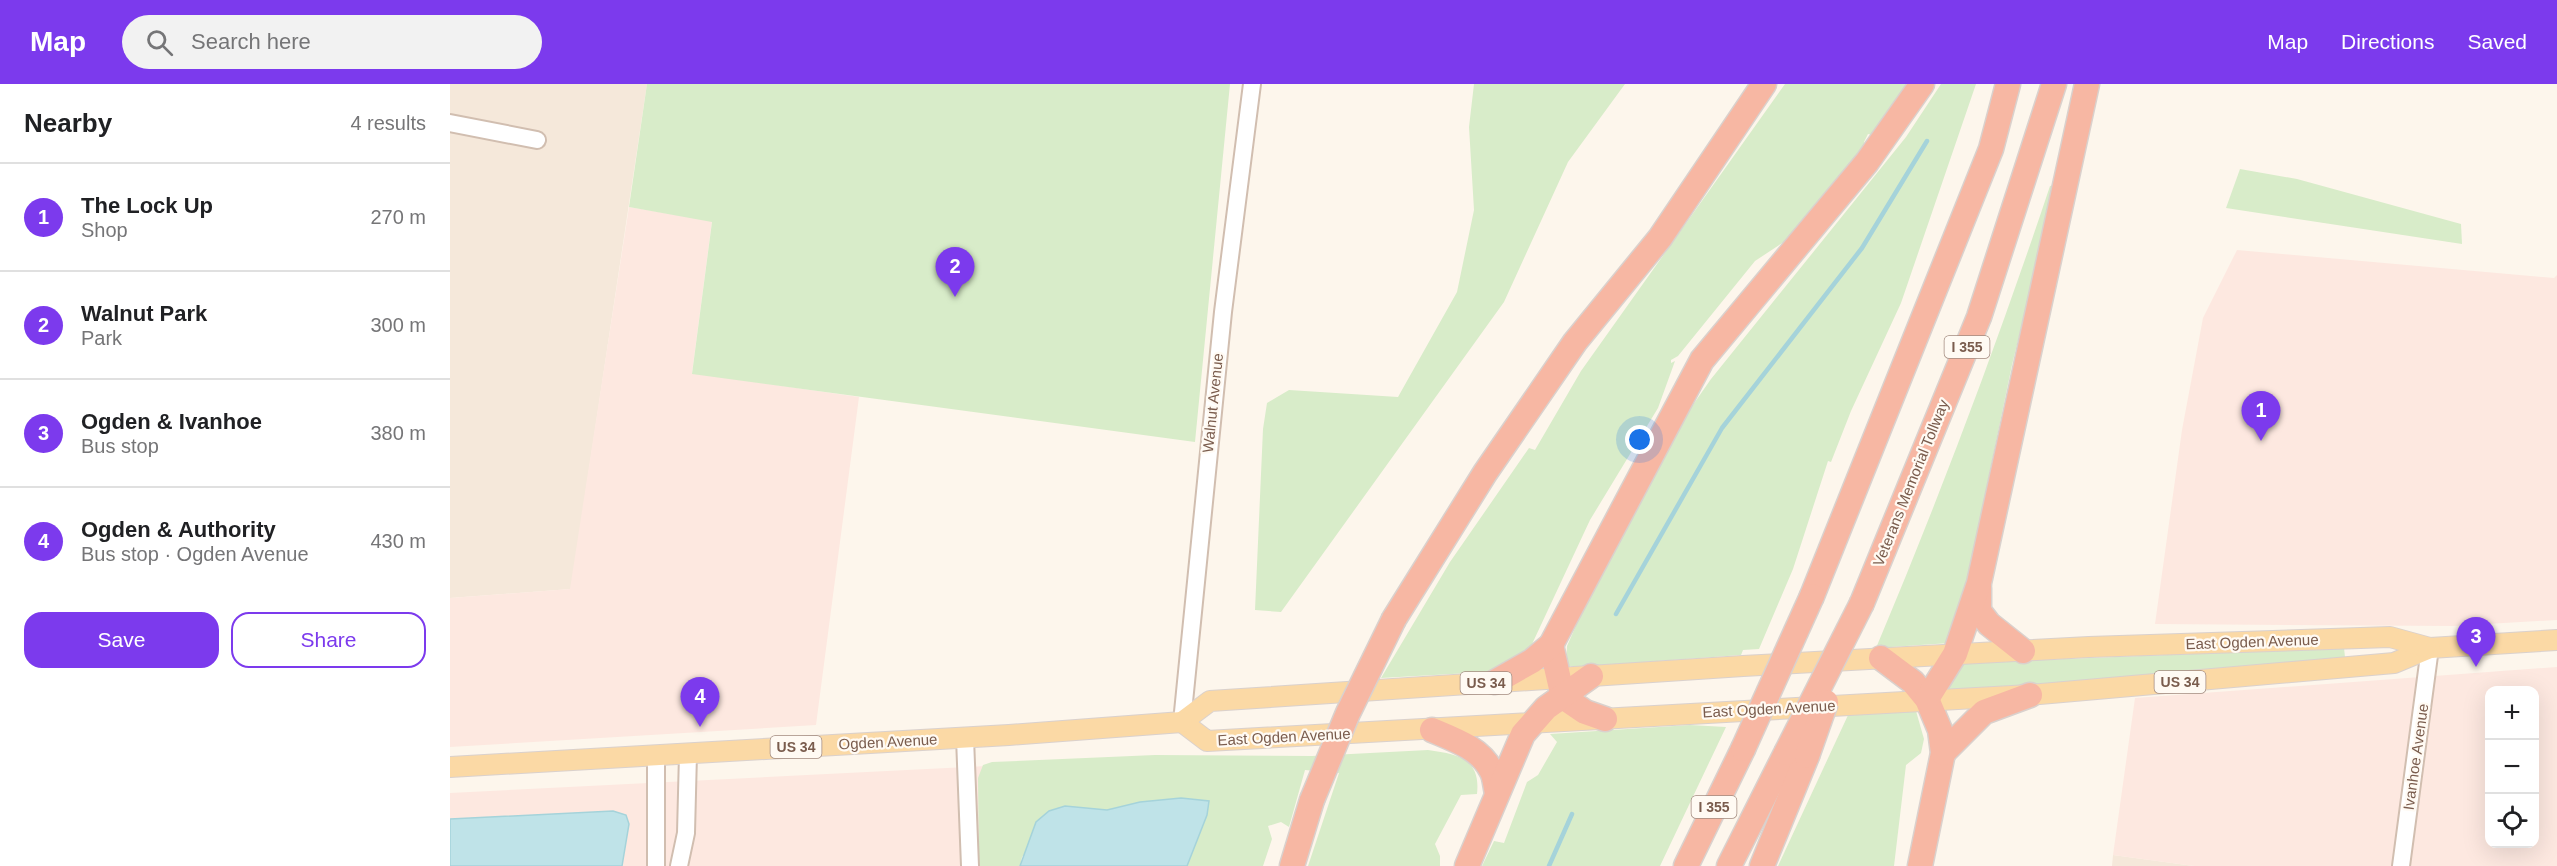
<!DOCTYPE html>
<meta charset="utf-8">
<style>
:root{--surface:#fff;--page:#f2f2f2;--text:#202124;--muted:#757577;--line:#e0e0e0;--accent:#7c3aed}
body{margin:0;font-family:Arial,sans-serif;background:var(--page);color:var(--text)}
.controls{position:absolute;right:18px;bottom:18px;display:grid;overflow:hidden;border-radius:12px;box-shadow:0 6px 24px #0002}
.controls button{width:54px;height:54px;display:grid;place-items:center;padding:0;border:0;border-bottom:2px solid var(--line);background:var(--surface);color:var(--text);font:30px sans-serif}
.you{position:absolute;left:1190px;top:356px;width:21px;height:21px;margin:-15px;border:4px solid #fff;border-radius:50%;background:#1a73e8;box-shadow:0 0 0 9px #1a73e833}
.badge{display:grid;place-items:center;width:39px;height:39px;border-radius:50%;background:var(--accent);color:#fff;font-size:20px;font-weight:700}
.pin{position:absolute;translate:-50% -50px;filter:drop-shadow(0 2px 3px #0008)}
.pin::after{content:'';position:absolute;top:32px;width:21px;height:18px;background:inherit;clip-path:polygon(0 0,100% 0,50% 100%)}
.list{margin:0;padding:0;list-style:none}
h2{display:flex;justify-content:space-between;align-items:center;height:78px;margin:0;padding:0 24px;font-size:26px}
h2 small{font-size:20px;font-weight:400;color:var(--muted)}
.list li{display:grid;grid-template-columns:39px 1fr auto;gap:18px;align-items:center;box-sizing:border-box;height:108px;padding:0 24px;border-top:2px solid var(--line)}
.list b{display:block;font-size:22px;white-space:nowrap}
.list p{margin:0;font-size:20px;white-space:nowrap;color:var(--muted)}
.list em{font-size:20px;font-style:normal;color:var(--muted)}
.actions{display:flex;gap:12px;padding:18px 24px}
.actions a{flex:1;padding:14px 0;border:2px solid var(--accent);border-radius:18px;text-align:center;font-size:21px;color:var(--accent)}
.actions .main{background:var(--accent);color:#fff}
.icon{flex:none;width:33px;height:33px;fill:none;stroke:currentColor;stroke-width:2;stroke-linecap:round;stroke-linejoin:round}
.map{position:relative;flex:none;width:2107px;height:782px;overflow:hidden}
header{display:flex;align-items:center;gap:36px;box-sizing:border-box;height:84px;padding:0 30px;background:var(--accent);color:#fff}
header strong{font-size:28px}
nav{display:flex;gap:33px;margin-inline-start:auto;font-size:21px}
.search{width:420px;height:54px;background:var(--page);display:flex;align-items:center;gap:15px;box-sizing:border-box;padding:0 21px;border-radius:33px;color:var(--muted);font-size:22px}
main{display:flex}
aside{flex:1;background:var(--surface)}
.map>svg:first-child{display:block}
</style>
<header>
<strong>Map</strong>
<div class="search"><svg class="icon" aria-label="search" viewBox="0 0 24 24"><circle cx="10" cy="10" r="6"/><path d="M15 15l6 6"/></svg>Search here</div>
<nav><a>Map</a><a>Directions</a><a>Saved</a></nav>
</header>
<main>
<aside>
<h2>Nearby<small>4 results</small></h2>
<ul class="list">
<li><span class="badge">1</span><div><b>The Lock Up</b><p>Shop</p></div><em>270 m</em></li>
<li><span class="badge">2</span><div><b>Walnut Park</b><p>Park</p></div><em>300 m</em></li>
<li><span class="badge">3</span><div><b>Ogden &amp; Ivanhoe</b><p>Bus stop</p></div><em>380 m</em></li>
<li><span class="badge">4</span><div><b>Ogden &amp; Authority</b><p>Bus stop · Ogden Avenue</p></div><em>430 m</em></li>
</ul>
<div class="actions"><a class="main">Save</a><a>Share</a></div>
</aside>
<div class="map">
<svg width="2107" height="782" viewBox="0 0 2107 782">
<rect width="100%" height="100%" fill="#fdf6ec"/>
<g fill="#f5e8da">
<polygon points="0,0 197,0 121,505 0,514"/>
<polygon points="1663,771 1744,782 1662,782"/>
</g>
<g fill="#fde8e0" fill-rule="evenodd">
<polygon points="179,123 262,137 242,289 409,313 366,641 0,663 0,514 120,505"/>
<polygon points="1787,166 2104,194 2107,191 2107,536 2003,542 1705,540 1732,346 1753,234"/>
<path d="M2107,583V782H1744L1663,771L1685,614ZM2040,606H2084V760H2040Z"/>
<polygon points="537,682 538,782 0,782 0,709"/>
</g>
<g fill="#d8ecc9">
<polygon points="197,0 780,0 745,358 242,290 262,138 179,123"/>
<polygon points="1024,0 1175,0 1118,78 1054,218 831,528 805,526 813,345 817,319 839,306 948,313 1007,208 1024,126 1019,43"/>
<polygon points="1335,0 1460,0 1426,52 1418,50 1414,58 1417,64 1349,148 1305,177 1228,272 1221,276 1221,279 1225,277 1208,324 1140,436 1076,573 1037,588 931,594 1000,478 1079,364 1085,366 1131,287"/>
<polygon points="1491,0 1526,0 1451,219 1401,327 1381,378 1378,377 1343,485 1309,565 1293,566 1291,571 1124,583 1116,581 1117,562 1137,517 1217,358 1261,295 1456,53"/>
<polygon points="1790,85 1847,95 2011,140 2012,160 1776,124"/>
<path d="M1606,101L1562,281L1506,550L1500,559L1426,564C1490,412 1548,258 1600,102Z"/>
<polygon points="1894,564 1895,573 1637,597 1489,606 1510,579"/>
<polygon points="1466,627 1474,655 1471,669 1456,681 1444,782 1328,782 1399,629"/>
<polygon points="1240,641 1276,643 1210,782 1032,782 1044,757 1054,759 1077,698 1088,691 1107,658 1100,650"/>
<path d="M978,666C1007,670 1031,674 1027,710L1011,711L985,760L990,772V782H858L889,689L855,686L839,743L831,738L818,742L822,755L813,782H737L757,731L759,717L731,714L690,718L657,726L615,722L572,773L570,782H529L528,694L533,681L542,678L705,671L862,672Z"/>
</g>
<g fill="#bfe3e8" stroke="#a5d3da" stroke-width="1.5">
<polygon points="731,714 759,717 757,731 737,782 570,782 586,738 599,727 615,722 657,726 690,718"/>
<polygon points="163,727 176,731 179,740 172,782 0,782 0,735"/>
</g>
<g fill="none" stroke-linecap="round" stroke-linejoin="round">
<g stroke="#a5d3da" stroke-width="4.5">
<polyline points="1166,530 1272,344 1412,164 1477,57"/>
<polyline points="1099,782 1122,730"/>
</g>
<g stroke="#d1beb0" stroke-width="20">
<g id="minor">
<polyline points="0,39 87,56"/>
<polyline points="732,638 773,228 802,0"/>
<polyline points="515,654 520,782"/>
<polyline points="206,672 206,782"/>
<polyline points="229,782 236,749 238,670"/>
<polyline points="1951,782 1980,564"/>
</g>
</g>
<g stroke="#dad1cd" stroke-width="22">
<g id="major">
<polyline points="732,638 757,657 1580,611 1944,579 1980,564 2107,556"/>
<polyline points="732,638 760,617 1293,582 1639,563 1940,553 1980,564"/>
<polyline points="0,683 559,651 732,638"/>
</g>
</g>
<g stroke="#dad1cd" stroke-width="27">
<g id="highway">
<polyline points="1529,504 1529,527 1539,540 1573,567"/>
<polyline points="1362,512 1541,65 1558,0"/>
<polyline points="1412,519 1529,233 1604,0"/>
<polyline points="944,535 1035,389 1125,258 1210,154 1314,0"/>
<polyline points="1101,561 1113,613 1135,628 1155,635"/>
<polyline points="1431,574 1463,598 1477,615 1490,646 1493,669 1470,782"/>
<polyline points="1045,598 1082,577 1101,561 1252,276 1417,78 1472,0"/>
<polyline points="1477,615 1505,570 1529,499 1637,0"/>
<path d="M982,646C1003,655 1030,664 1041,686C1045,692 1045,702 1047,709"/>
<polyline points="1493,669 1534,628 1580,611"/>
<polyline points="842,782 862,716"/>
<polyline points="1017,782 1073,650 1096,624 1141,592"/>
<polyline points="1236,782 1293,665"/>
<polyline points="1279,782 1336,669"/>
<polyline points="1312,782 1357,672"/>
</g>
</g>
<use href="#minor" stroke="#fff" stroke-width="16"/>
<use href="#major" stroke="#fbd9a5" stroke-width="20"/>
<use href="#highway" stroke="#f7b7a3" stroke-width="24"/>
<g stroke="#dad1cd" stroke-width="27" stroke-linecap="butt">
<g id="highway-bridge">
<polyline points="1293,665 1362,512"/>
<polyline points="1336,669 1412,519"/>
<polyline points="1357,672 1376,618"/>
<polyline points="862,716 898,629 944,535"/>
</g>
</g>
<use href="#highway-bridge" stroke="#f7b7a3" stroke-width="24"/>
</g>
<g text-anchor="middle" stroke-width="4.5" stroke-linejoin="round" paint-order="stroke">
<g fill="#fffaf3" stroke="#a28b7f" stroke-width="1.5">
<rect x="1494.5" y="252" width="45" height="22" rx="4.5"/>
<rect x="1704.5" y="587" width="51" height="22" rx="4.5"/>
<rect x="1010.5" y="588" width="51" height="22" rx="4.5"/>
<rect x="320.5" y="652" width="51" height="22" rx="4.5"/>
<rect x="1241.5" y="712" width="45" height="22" rx="4.5"/>
</g>
<g font-size="14" font-weight="bold" fill="#7a5c4d">
<text x="1517" y="268">I 355</text>
<text x="1730" y="603">US 34</text>
<text x="1036" y="604">US 34</text>
<text x="346" y="668">US 34</text>
<text x="1264" y="728">I 355</text>
</g>
<g font-size="15" fill="#7a5c4d" stroke="#fffaf3">
<text transform="translate(763 319) rotate(-84)" y="5">Walnut Avenue</text>
<text transform="translate(1461 399) rotate(-68)" y="5">Veterans Memorial Tollway</text>
<text transform="translate(1802 558) rotate(-2)" y="5">East Ogden Avenue</text>
<text transform="translate(1319 625) rotate(-3)" y="5">East Ogden Avenue</text>
<text transform="translate(834 653) rotate(-3)" y="5">East Ogden Avenue</text>
<text transform="translate(438 658) rotate(-3)" y="5">Ogden Avenue</text>
<text transform="translate(1966 673) rotate(-82)" y="5">Ivanhoe Avenue</text>
</g>
</g>
</svg>
<div class="controls">
<button>+</button>
<button>−</button>
<button><svg class="icon" aria-label="locate" viewBox="0 0 24 24"><circle cx="12" cy="12" r="6"/><path d="M12 2v4M12 18v4M2 12h4M18 12h4"/></svg></button>
</div>
<div class="you"></div>
<div class="pin badge" style="left:1811px;top:357px">1</div>
<div class="pin badge" style="left:505px;top:213px">2</div>
<div class="pin badge" style="left:2026px;top:583px">3</div>
<div class="pin badge" style="left:250px;top:643px">4</div>
</div>
</main>
